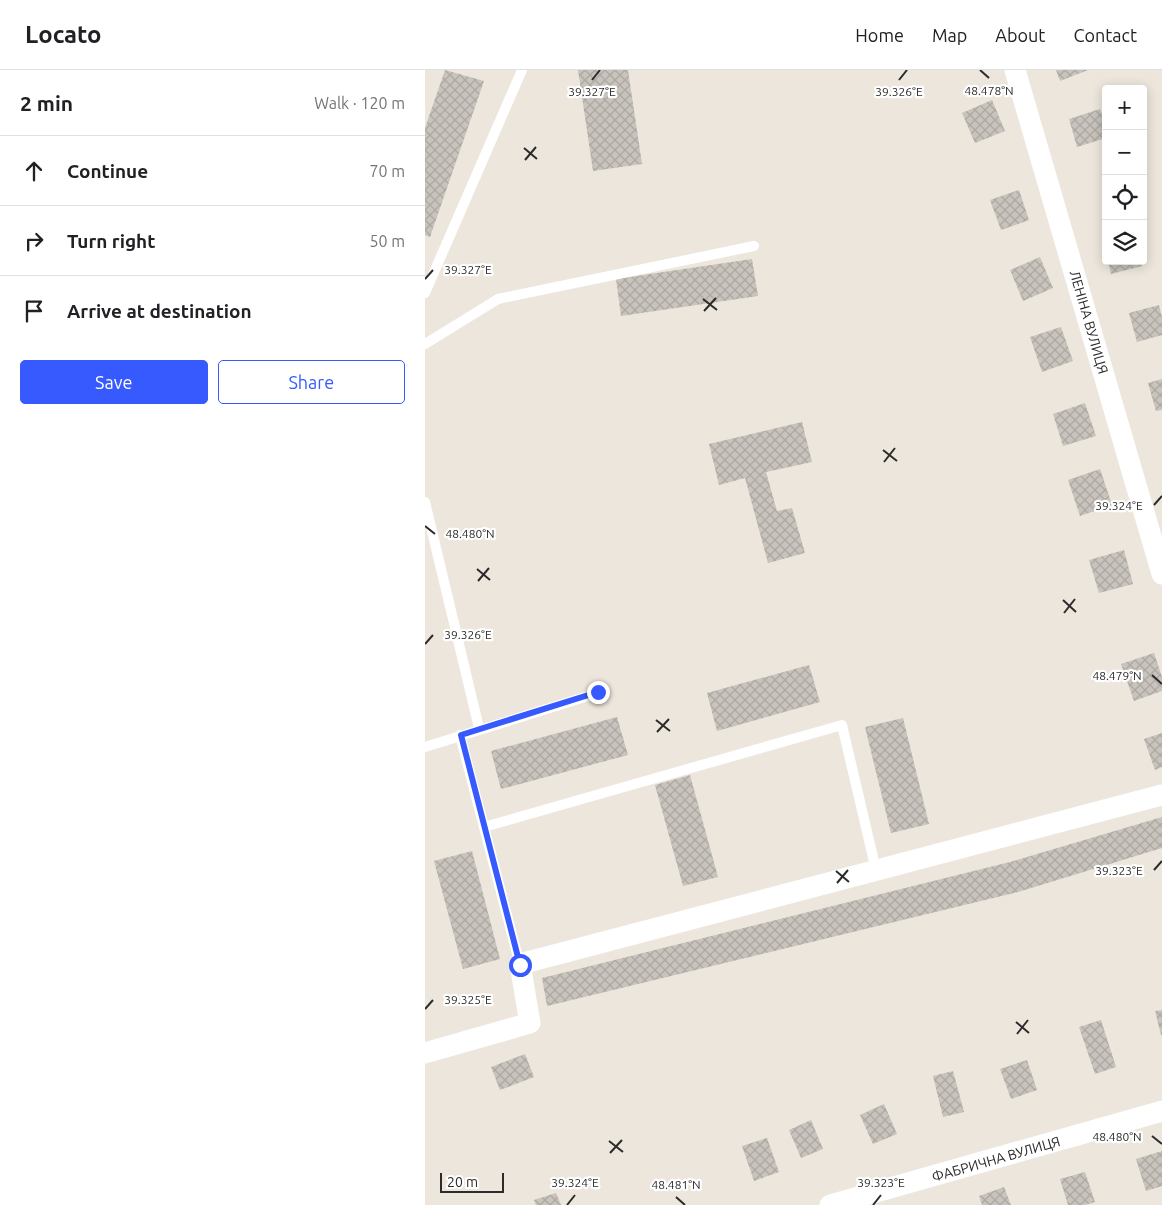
<!DOCTYPE html>
<meta charset="utf-8">
<style>
:root{--surface:#fff;--page:#f2f2f2;--text:#202124;--muted:#757577;--line:#e0e0e0;--accent:#375aff}
body{margin:0;font-family:Ubuntu,sans-serif;background:var(--page);color:var(--text)}
.controls{position:absolute;right:15px;top:15px;display:grid;overflow:hidden;border-radius:5px;box-shadow:0 2px 12px #0003}
.controls button{width:45px;height:45px;display:grid;place-items:center;padding:0;border:0;border-bottom:1px solid var(--line);background:var(--surface);color:var(--text);font:25px sans-serif}
.scale{position:absolute;left:15px;bottom:12px;width:64px;box-sizing:border-box;padding-left:5px;border:2px solid #2b2b2b;border-top:0;font-size:14px;line-height:18px;white-space:nowrap;color:#2b2b2b;-webkit-text-stroke:4px #fff;paint-order:stroke}
.stop{position:absolute;width:15px;height:15px;margin:-11px;border:4px solid #375aff;border-radius:50%;background:#fff}
.stop.end{background:#375aff;border-color:#fff;box-shadow:0 1px 5px #0008}
.list{margin:0;padding:0;list-style:none}
h2{display:flex;justify-content:space-between;align-items:center;height:65px;margin:0;padding:0 20px;font-size:21px}
h2 small{font-size:16px;font-weight:400;color:var(--muted)}
.list li{display:grid;grid-template-columns:32px 1fr auto;gap:15px;align-items:center;box-sizing:border-box;height:70px;padding:0 20px;border-top:1px solid var(--line)}
.list b{display:block;font-size:19px;white-space:nowrap}
.list em{font-size:16px;font-style:normal;color:var(--muted)}
.actions{display:flex;gap:10px;padding:15px 20px}
.actions a{flex:1;padding:11px 0;border:1px solid var(--accent);border-radius:5px;text-align:center;font-size:18px;color:var(--accent)}
.actions .main{background:var(--accent);color:#fff}
.icon{flex:none;width:28px;height:28px;fill:none;stroke:currentColor;stroke-width:2;stroke-linecap:round;stroke-linejoin:round}
.map{position:relative;flex:none;width:737px;height:1135px;overflow:hidden}
header{display:flex;align-items:center;gap:30px;box-sizing:border-box;height:70px;padding:0 25px;background:var(--surface);border-bottom:1px solid var(--line)}
header strong{font-size:24px}
nav{display:flex;gap:28px;margin-inline-start:auto;font-size:18px}
main{display:flex}
aside{flex:1;background:var(--surface)}
.map>svg:first-child{display:block}
</style>
<header>
<strong>Locato</strong>
<nav><a>Home</a><a>Map</a><a>About</a><a>Contact</a></nav>
</header>
<main>
<aside>
<h2>2 min<small>Walk · 120 m</small></h2>
<ul class="list">
<li><svg class="icon" aria-label="ahead" viewBox="0 0 24 24"><path d="M12 20V5M6 11l6-6 6 6"/></svg><div><b>Continue</b></div><em>70 m</em></li>
<li><svg class="icon" aria-label="right" viewBox="0 0 24 24"><path d="M7 20v-9h11M14 6l5 5-5 5"/></svg><div><b>Turn right</b></div><em>50 m</em></li>
<li><svg class="icon" aria-label="arrive" viewBox="0 0 24 24"><path d="M6 21V4h12l-3 4 3 4H6"/></svg><div><b>Arrive at destination</b></div></li>
</ul>
<div class="actions"><a class="main">Save</a><a>Share</a></div>
</aside>
<div class="map">
<svg width="737" height="1135" viewBox="0 0 737 1135">
<defs>
<pattern id="building-cross-hatch" width="8" height="8" patternUnits="userSpaceOnUse" patternTransform="scale(1.25)"><rect width="8" height="8" fill="#c8c3bc"/><path d="M0 0l8 8M0 8l8-8" fill="none" stroke="#aca8a2"/></pattern>
</defs>
<rect width="100%" height="100%" fill="#ede6dc"/>
<g fill="url(#building-cross-hatch)">
<polygon points="20,0 59,11 5,167 0,165 0,58"/>
<polygon points="153,0 203,0 217,94 168,101"/>
<polygon points="631,0 663,0 635,11"/>
<polygon points="567,30 580,61 550,73 537,43"/>
<polygon points="675,39 681,57 681,68 652,77 644,49"/>
<polygon points="594,120 604,150 576,160 565,130"/>
<polygon points="615,187 628,218 598,231 585,200"/>
<polygon points="327,189 333,226 196,246 191,209"/>
<polygon points="683,191 715,191 717,196 686,204"/>
<polygon points="734,235 737,247 737,265 712,272 704,243"/>
<polygon points="636,257 648,291 617,302 605,267"/>
<polygon points="737,309 737,340 731,341 723,313"/>
<polygon points="660,333 671,366 638,376 628,344"/>
<polygon points="377,352 387,392 341,402 352,441 367,438 380,483 343,493 320,408 294,415 284,374"/>
<polygon points="675,399 687,435 655,446 643,410"/>
<polygon points="699,480 708,514 674,523 664,490"/>
<polygon points="729,583 737,607 737,621 709,631 696,594"/>
<polygon points="384,595 395,632 292,661 282,623"/>
<polygon points="192,647 203,685 76,719 66,681"/>
<polygon points="478,648 504,754 466,763 440,657"/>
<polygon points="737,663 737,697 730,700 719,669"/>
<polygon points="265,705 293,807 258,816 230,715"/>
<polygon points="737,747 737,778 593,822 122,936 117,908 585,792"/>
<polygon points="47,781 75,889 38,899 9,791"/>
<polygon points="737,940 737,965 736,965 730,941"/>
<polygon points="676,950 691,997 670,1004 654,957"/>
<polygon points="100,984 109,1007 75,1020 66,997"/>
<polygon points="602,990 612,1020 586,1029 575,999"/>
<polygon points="528,1001 539,1042 518,1047 508,1006"/>
<polygon points="459,1034 472,1064 448,1074 435,1045"/>
<polygon points="386,1050 398,1079 376,1088 364,1060"/>
<polygon points="342,1068 354,1102 329,1111 317,1076"/>
<polygon points="737,1081 737,1116 721,1121 711,1089"/>
<polygon points="660,1102 670,1132 660,1135 643,1135 635,1109"/>
<polygon points="579,1117 586,1135 557,1135 554,1126"/>
<polygon points="131,1123 136,1135 111,1135 109,1130"/>
</g>
<g fill="none" stroke-linecap="round" stroke-linejoin="round">
<g stroke="#fff" stroke-width="10">
<polyline points="0,223 97,0"/>
<polyline points="0,274 73,229 329,176"/>
<polyline points="0,432 54,658"/>
<polyline points="35,665 95,895"/>
<polyline points="0,677 173,623"/>
<polyline points="59,757 417,655 451,800"/>
</g>
<g stroke="#fff" stroke-width="21">
<polyline points="590,0 737,504"/>
<polyline points="0,983 105,953 95,894 737,725"/>
<polyline points="405,1135 737,1041"/>
</g>
</g>
<g fill="none" stroke-linecap="round" stroke-linejoin="round">
<polyline stroke="#375aff" stroke-width="6" points="95,895 36,665 173,622"/>
</g>
<path fill="none" stroke="#2b2b2b" stroke-width="2" d="M555,0L564,8M167,10L175,0M474,10L482,0M99,78L112,89M100,90L111,77M0,209L8,200M278,229L292,240M279,241L291,228M458,380L472,391M459,392L470,378M729,435L737,426M0,456L10,464M52,499L65,510M53,511L64,498M638,530L651,542M639,543L650,529M0,574L8,565M727,605L737,614M231,650L245,661M232,662L244,649M729,800L737,791M411,801L424,812M412,813L423,800M0,939L8,930M591,952L604,963M592,964L603,950M727,1066L737,1074M184,1071L198,1082M185,1083L197,1070M251,1127L260,1135M142,1135L150,1125M448,1135L456,1125"/>
<g text-anchor="middle" stroke-width="4.5" stroke-linejoin="round" paint-order="stroke">
<g font-size="14" fill="#2b2b2b" stroke="#fff">
<text transform="translate(664 252) rotate(74)" y="5">ЛЕНІНА ВУЛИЦЯ</text>
<text transform="translate(571 1089) rotate(-16)" y="5">ФАБРИЧНА ВУЛИЦЯ</text>
</g>
</g>
<g font-size="12" text-anchor="middle" fill="#2b2b2b" stroke="#fff" stroke-width="4.5" stroke-linejoin="round" paint-order="stroke">
<text x="564" y="25">48.478°N</text>
<text x="167" y="26">39.327°E</text>
<text x="474" y="26">39.326°E</text>
<text x="43" y="204">39.327°E</text>
<text x="694" y="440">39.324°E</text>
<text x="45" y="468">48.480°N</text>
<text x="43" y="569">39.326°E</text>
<text x="692" y="610">48.479°N</text>
<text x="694" y="805">39.323°E</text>
<text x="43" y="934">39.325°E</text>
<text x="692" y="1071">48.480°N</text>
<text x="150" y="1117">39.324°E</text>
<text x="456" y="1117">39.323°E</text>
<text x="251" y="1119">48.481°N</text>
</g>
</svg>
<div class="controls">
<button>+</button>
<button>−</button>
<button><svg class="icon" aria-label="locate" viewBox="0 0 24 24"><circle cx="12" cy="12" r="6"/><path d="M12 2v4M12 18v4M2 12h4M18 12h4"/></svg></button>
<button><svg class="icon" aria-label="layers" viewBox="0 0 24 24"><path d="M12 4l9 5-9 5-9-5zM3 14l9 5 9-5"/></svg></button>
</div>
<div class="scale">20 m</div>
<div class="stop" style="left:95px;top:895px"></div>
<div class="stop end" style="left:173px;top:622px"></div>
</div>
</main>
